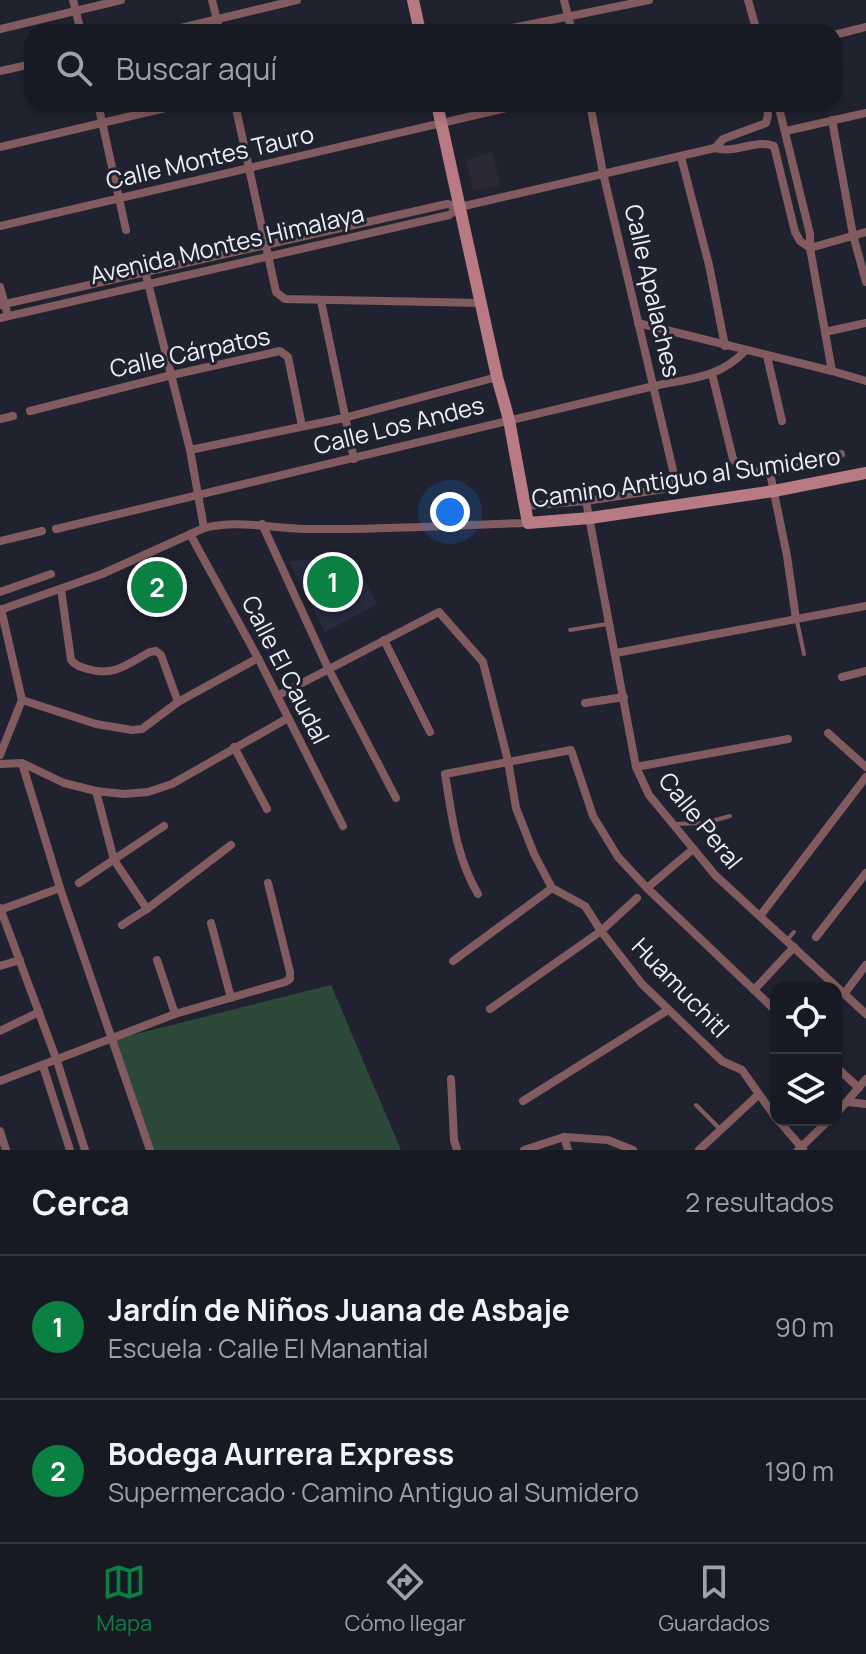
<!DOCTYPE html>
<html lang="es">
<meta charset="utf-8">
<style>
:root{--surface:#181a23;--page:#252730;--text:#f1f3f6;--muted:#9fa1a6;--line:#363841;--accent:#0b8043}
body{margin:0;font-family:Manrope,sans-serif;background:var(--page);color:var(--text)}
.controls{position:absolute;right:24px;bottom:24px;display:grid;overflow:hidden;border-radius:16px;box-shadow:0 4px 12px #0003}
.controls button{width:72px;height:72px;display:grid;place-items:center;padding:0;border:0;border-bottom:2px solid var(--line);background:var(--surface);color:var(--text);font:40px sans-serif}
.you{position:absolute;left:450px;top:512px;width:28px;height:28px;margin:-20px;border:6px solid #fff;border-radius:50%;background:#1a73e8;box-shadow:0 0 0 12px #1a73e833}
.badge{display:grid;place-items:center;width:52px;height:52px;border-radius:50%;background:var(--accent);color:#fff;font-size:26px;font-weight:700}
.pin{position:absolute;translate:-50% -50%;border:4px solid #fff;box-shadow:0 2px 8px #0006}
.list{margin:0;padding:0;list-style:none}
h2{display:flex;justify-content:space-between;align-items:center;height:104px;margin:0;padding:0 32px;font-size:34px}
h2 small{font-size:26px;font-weight:400;color:var(--muted)}
.list li{display:grid;grid-template-columns:52px 1fr auto;gap:24px;align-items:center;box-sizing:border-box;height:144px;padding:0 32px;border-top:2px solid var(--line)}
.list b{display:block;font-size:30px;white-space:nowrap}
.list p{margin:0;font-size:26px;white-space:nowrap;color:var(--muted)}
.list em{font-size:26px;font-style:normal;color:var(--muted)}
.icon{flex:none;width:44px;height:44px;fill:none;stroke:currentColor;stroke-width:2;stroke-linecap:round;stroke-linejoin:round}
.map{position:relative;flex:none;width:866px;height:1150px;overflow:hidden}
.search{position:absolute;background:var(--surface);box-shadow:0 4px 12px #0003;left:24px;right:24px;top:24px;height:88px;display:flex;align-items:center;gap:20px;box-sizing:border-box;padding:0 28px;border-radius:24px;color:var(--muted);font-size:30px}
.sheet{height:392px;background:var(--surface)}
nav{display:flex;justify-content:space-around;align-items:center;box-sizing:border-box;height:112px;border-top:2px solid var(--line);background:var(--surface);font-size:22px;color:var(--muted)}
nav a{display:grid;justify-items:center;gap:4px}
nav .on{color:var(--accent)}
.map>svg:first-child{display:block}
</style>
<div class="map">
<svg width="866" height="1150" viewBox="0 0 866 1150">
<rect width="100%" height="100%" fill="#20232f"/>
<polygon fill="#2d2838" points="493,152 500,185 473,191 466,160"/>
<polygon fill="#272c3e" points="354,558 377,604 325,632 289,561"/>
<polygon fill="#2d493a" points="331,985 401,1150 154,1150 116,1039"/>
<polygon fill="#443841" points="160,564 177,599 154,613 137,576"/>
<g fill="none" stroke-linecap="round" stroke-linejoin="round">
<g stroke="#825b60" stroke-width="4">
<polyline points="797,621 804,654"/>
<polyline points="570,630 607,624"/>
<polyline points="674,824 705,823 730,816"/>
<polyline points="705,824 722,843"/>
<polyline points="787,940 794,932"/>
<polyline points="696,1105 720,1129"/>
</g>
<g stroke="#825b60" stroke-width="8">
<polyline points="73,0 81,32"/>
<polyline points="212,0 220,32"/>
<polyline points="564,0 572,32"/>
<polyline points="748,0 757,32"/>
<polyline points="0,29 121,0"/>
<polyline points="164,32 297,0"/>
<polyline points="493,32 649,0"/>
<polyline points="834,35 866,27"/>
<polyline points="0,71 32,64"/>
<polyline points="98,104 126,230"/>
<polyline points="235,104 276,292 285,299 481,303"/>
<polyline points="778,104 810,234 810,248 832,371"/>
<polyline points="832,120 853,235 866,282"/>
<polyline points="786,131 866,113"/>
<polyline points="0,147 182,104"/>
<polyline points="715,148 723,139 766,123 768,115 766,104"/>
<polyline points="681,157 709,265 725,346"/>
<polyline points="0,226 523,104"/>
<polyline points="145,271 190,450 204,528"/>
<polyline points="0,287 8,316"/>
<polyline points="321,301 354,459"/>
<polyline points="0,305 447,204 460,207"/>
<path d="M0,318L449,215L460,207L715,148C735,154 755,139 774,146L795,232L800,241L810,248L866,232"/>
<polyline points="638,323 832,371 866,381"/>
<polyline points="825,332 866,323"/>
<polyline points="767,356 782,421"/>
<path d="M712,374L733,459C755,488 812,462 841,454"/>
<polyline points="30,411 172,375 280,351 288,357 302,426"/>
<polyline points="0,419 13,416"/>
<polyline points="190,450 344,418 497,377"/>
<polyline points="770,473 787,556 796,619"/>
<polyline points="586,501 636,767 649,795 715,875 866,1014"/>
<polyline points="526,506 586,501 677,487 603,173 590,104"/>
<polyline points="262,524 328,668 396,798"/>
<path d="M56,529L654,386C690,378 718,379 745,351"/>
<polyline points="190,534 258,658 343,826"/>
<polyline points="0,541 42,531"/>
<path d="M61,589L71,660C76,666 81,667 88,669C114,677 127,664 150,652L156,651L161,655L178,702"/>
<polyline points="0,592 51,574"/>
<path d="M0,610L102,574L204,528C239,519 272,529 307,529C381,530 454,525 528,523"/>
<polyline points="384,640 430,732"/>
<polyline points="616,653 866,606"/>
<polyline points="842,677 866,671"/>
<polyline points="277,696 439,612 483,662 508,761 516,808 534,854 552,888"/>
<polyline points="22,700 96,724 132,730 142,729 178,702 258,658"/>
<polyline points="585,703 624,697"/>
<polyline points="828,733 866,767"/>
<polyline points="234,747 267,809"/>
<polyline points="0,755 22,700 1,609"/>
<polyline points="22,763 60,888 150,1150"/>
<polyline points="0,764 22,763 64,783 96,791 124,794 148,792 172,784 288,718"/>
<polyline points="636,767 788,739"/>
<polyline points="96,791 114,860 147,909"/>
<polyline points="79,883 164,826"/>
<polyline points="552,888 585,906 601,931 642,984 722,1061 742,1070 776,1118"/>
<polyline points="647,888 692,850"/>
<path d="M478,894C456,857 452,816 445,774L571,750L593,816L618,857L647,888L776,1011"/>
<polyline points="0,908 57,1061 85,1150"/>
<polyline points="0,910 60,888"/>
<polyline points="760,916 866,777"/>
<polyline points="211,923 231,998"/>
<polyline points="122,925 147,909 231,845"/>
<polyline points="816,937 866,873"/>
<polyline points="157,960 175,1014"/>
<polyline points="453,961 552,888"/>
<polyline points="0,966 20,960"/>
<polyline points="754,990 794,947"/>
<polyline points="844,994 866,965"/>
<polyline points="490,1009 601,931 637,898"/>
<polyline points="0,1031 39,1012"/>
<polyline points="43,1066 70,1150"/>
<polyline points="836,1067 859,1088"/>
<polyline points="451,1079 454,1140 457,1150"/>
<polyline points="0,1081 175,1014 285,982 290,979 290,972 268,883"/>
<polyline points="523,1101 668,1010"/>
<polyline points="848,1102 866,1104"/>
<polyline points="836,1114 866,1079"/>
<polyline points="778,1120 803,1149"/>
<polyline points="0,1131 6,1150"/>
<polyline points="564,1137 568,1150"/>
<polyline points="524,1150 564,1137 608,1140 633,1150"/>
<polyline points="699,1150 758,1095"/>
<polyline points="798,1150 829,1120"/>
</g>
<g stroke="#b87a83" stroke-width="12">
<polyline points="413,0 420,32"/>
<polyline points="437,104 497,377 509,420 528,523 590,518 774,491 866,473"/>
</g>
</g>
<g text-anchor="middle" stroke-width="6" stroke-linejoin="round" paint-order="stroke">
<g font-size="24" fill="#edf0f8" stroke="#20232f">
<text transform="translate(210 158) rotate(-13)" y="8">Calle Montes Tauro</text>
<text transform="translate(227 245) rotate(-13)" y="8">Avenida Montes Himalaya</text>
<text transform="translate(652 291) rotate(77)" y="8">Calle Apalaches</text>
<text transform="translate(190 353) rotate(-12)" y="8">Calle Cárpatos</text>
<text transform="translate(399 426) rotate(-14)" y="8">Calle Los Andes</text>
<text transform="translate(686 478) rotate(-8)" y="8">Camino Antiguo al Sumidero</text>
<text transform="translate(285 670) rotate(63)" y="8">Calle El Caudal</text>
<text transform="translate(700 821) rotate(51)" y="8">Calle Peral</text>
<text transform="translate(680 988) rotate(46)" y="8">Huamuchitl</text>
</g>
</g>
</svg>
<div class="controls">
<button><svg class="icon" aria-label="locate" viewBox="0 0 24 24"><circle cx="12" cy="12" r="6"/><path d="M12 2v4M12 18v4M2 12h4M18 12h4"/></svg></button>
<button><svg class="icon" aria-label="layers" viewBox="0 0 24 24"><path d="M12 4l9 5-9 5-9-5zM3 14l9 5 9-5"/></svg></button>
</div>
<div class="you"></div>
<div class="pin badge" style="left:333px;top:582px">1</div>
<div class="pin badge" style="left:157px;top:587px">2</div>
<div class="search"><svg class="icon" aria-label="search" viewBox="0 0 24 24"><circle cx="10" cy="10" r="6"/><path d="M15 15l6 6"/></svg>Buscar aquí</div>
</div>
<section class="sheet">
<h2>Cerca<small>2 resultados</small></h2>
<ul class="list">
<li><span class="badge">1</span><div><b>Jardín de Niños Juana de Asbaje</b><p>Escuela · Calle El Manantial</p></div><em>90 m</em></li>
<li><span class="badge">2</span><div><b>Bodega Aurrera Express</b><p>Supermercado · Camino Antiguo al Sumidero</p></div><em>190 m</em></li>
</ul>
</section>
<nav>
<a class="on"><svg class="icon" aria-label="map" viewBox="0 0 24 24"><path d="M3 6l6-2 6 2 6-2v14l-6 2-6-2-6 2zM9 4v14M15 6v14"/></svg>Mapa</a>
<a><svg class="icon" aria-label="directions" viewBox="0 0 24 24"><path d="M12 3l9 9-9 9-9-9zM9 14v-3h6M13 9l2 2-2 2"/></svg>Cómo llegar</a>
<a><svg class="icon" aria-label="saved" viewBox="0 0 24 24"><path d="M7 4h10v16l-5-4-5 4z"/></svg>Guardados</a>
</nav>
